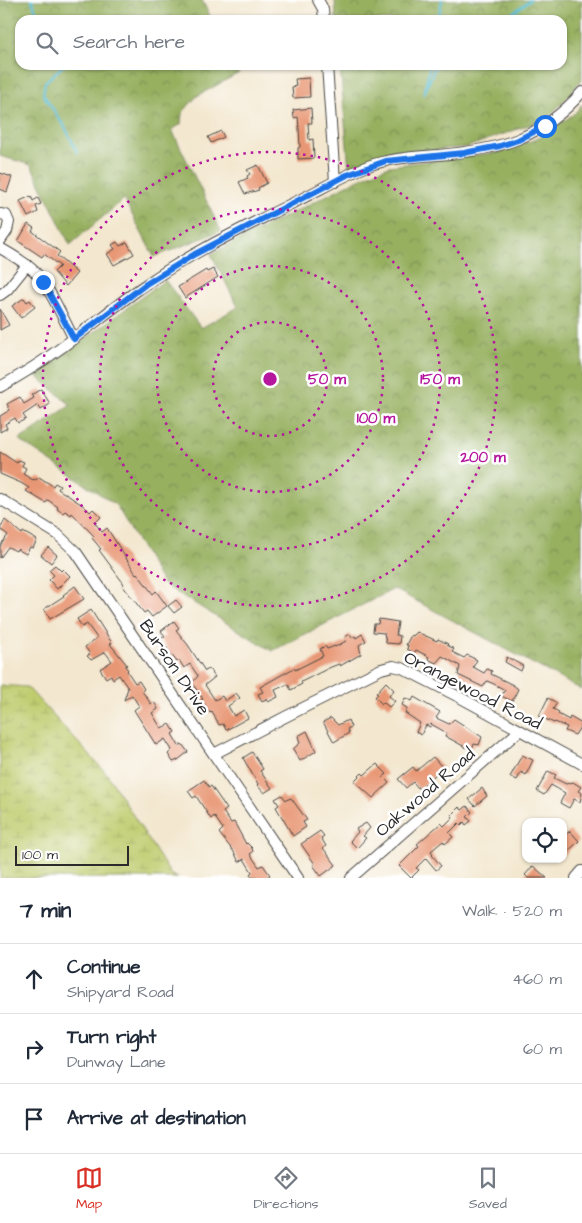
<!DOCTYPE html>
<meta charset="utf-8">
<style>
:root{--surface:#fff;--page:#f2f2f3;--text:#1f2937;--muted:#747a83;--line:#e0e1e3;--accent:#d93025}
body{margin:0;font-family:"Architects Daughter",sans-serif;background:var(--page);color:var(--text)}
.controls{position:absolute;right:15px;bottom:15px;display:grid;overflow:hidden;border-radius:10px;box-shadow:0 1px 4px #0004}
.controls button{width:45px;height:45px;display:grid;place-items:center;padding:0;border:0;border-bottom:1px solid var(--line);background:var(--surface);color:var(--text);font:25px sans-serif}
.scale{position:absolute;left:15px;bottom:12px;width:114px;box-sizing:border-box;padding-left:5px;border:2px solid #2b2b2b;border-top:0;font-size:14px;line-height:18px;white-space:nowrap;color:#2b2b2b;-webkit-text-stroke:4px #fff;paint-order:stroke}
.stop{position:absolute;width:15px;height:15px;margin:-11px;border:4px solid #1a73e8;border-radius:50%;background:#fff}
.stop.end{background:#1a73e8;border-color:#fff;box-shadow:0 1px 5px #0008}
.list{margin:0;padding:0;list-style:none}
h2{display:flex;justify-content:space-between;align-items:center;height:65px;margin:0;padding:0 20px;font-size:21px}
h2 small{font-size:16px;font-weight:400;color:var(--muted)}
.list li{display:grid;grid-template-columns:32px 1fr auto;gap:15px;align-items:center;box-sizing:border-box;height:70px;padding:0 20px;border-top:1px solid var(--line)}
.list b{display:block;font-size:19px;white-space:nowrap}
.list p{margin:0;font-size:16px;white-space:nowrap;color:var(--muted)}
.list em{font-size:16px;font-style:normal;color:var(--muted)}
.icon{flex:none;width:28px;height:28px;fill:none;stroke:currentColor;stroke-width:2;stroke-linecap:round;stroke-linejoin:round}
.map{position:relative;flex:none;width:582px;height:878px;overflow:hidden}
.search{position:absolute;background:var(--surface);box-shadow:0 1px 4px #0004;left:15px;right:15px;top:15px;height:55px;display:flex;align-items:center;gap:12px;box-sizing:border-box;padding:0 18px;border-radius:15px;color:var(--muted);font-size:19px}
.sheet{height:275px;background:var(--surface)}
nav{display:flex;justify-content:space-around;align-items:center;box-sizing:border-box;height:70px;border-top:1px solid var(--line);background:var(--surface);font-size:14px;color:var(--muted)}
nav a{display:grid;justify-items:center;gap:2px}
nav .on{color:var(--accent)}
.map>svg:first-child{display:block}
</style>
<div class="map">
<svg width="582" height="878" viewBox="0 0 582 878">
<defs>
<pattern id="forest-crowns" width="20" height="18" patternUnits="userSpaceOnUse" patternTransform="scale(1.25)"><rect width="20" height="18" fill="#97b061"/><path d="M2 6a3 3 0 1 1 6 0M12 15a3 3 0 1 1 6 0" fill="none" stroke="#7b8f50"/></pattern>
<pattern id="wetland-marsh" width="20" height="14" patternUnits="userSpaceOnUse" patternTransform="scale(1.25)"><rect width="20" height="14" fill="#bfcc6e"/><path d="M1 5h8M5 5V1M11 12h8M15 12V8" fill="none" stroke="#a4af5f"/></pattern>
</defs>
<rect width="100%" height="100%" fill="#fff"/>
<filter id="ink" filterUnits="userSpaceOnUse"><feTurbulence type="fractalNoise" baseFrequency=".02" numOctaves="2"/><feDisplacementMap in="SourceGraphic" scale="10" xChannelSelector="R" yChannelSelector="G"/><feConvolveMatrix kernelMatrix="1 2 1 2 8 2 1 2 1" color-interpolation-filters="sRGB"/></filter>
<filter id="wash" filterUnits="userSpaceOnUse"><feTurbulence type="fractalNoise" baseFrequency=".0096" numOctaves="4" result="noise"/><feDisplacementMap in="SourceGraphic" scale="20" xChannelSelector="R" yChannelSelector="G"/><feGaussianBlur stdDeviation="1.12" result="paint"/><feColorMatrix in="noise" values="0 0 0 0 0 0 0 0 0 0 0 0 0 0 0 0 0 1.4 0 .05"/><feComposite in="paint" operator="in"/></filter>
<g filter="url(#wash)">
<rect width="100%" height="100%" fill="#f3e7cf"/>
<g fill="url(#forest-crowns)" stroke="#616e46">
<polygon points="0,0 202,0 212,20 20,20 20,65 235,65 239,73 197,96 182,113 181,124 172,130 221,231 154,257 124,199 70,245 31,165 0,156"/>
<polygon points="335,0 582,0 582,79 565,100 546,119 467,147 390,154 349,169 340,65 562,65 562,20 336,20"/>
<polygon points="582,104 582,690 394,589 272,651 163,584 116,505 19,440 71,405 35,375 165,280 201,328 238,307 211,254 361,178 389,166 502,152 541,137 575,113"/>
</g>
<polygon fill="url(#wetland-marsh)" stroke="#757c4c" points="0,685 27,687 107,774 171,875 178,878 0,878"/>
<g fill="none" stroke-linecap="round" stroke-linejoin="round">
<g stroke="#4fb8cc" stroke-width="2.5">
<polyline points="32,0 39,20"/>
<polyline points="438,20 442,0"/>
<polyline points="499,20 510,15 530,0"/>
<polyline points="64,65 45,82 43,94 66,129 77,152"/>
<polyline points="425,88 430,65"/>
<polyline points="424,94 436,65"/>
</g>
</g>
<g id="blocks">
<g fill="#e89775">
<polygon points="309,78 310,97 293,98 292,87 296,86 295,79"/>
<polygon points="311,108 312,123 308,123 309,140 313,139 314,158 298,159 298,148 300,147 299,129 298,117 294,118 293,110"/>
<polygon points="221,131 224,137 211,143 208,137"/>
<polygon points="258,165 267,183 258,188 259,190 245,194 239,182 248,178 247,176 250,174 247,170"/>
<polygon points="0,173 12,177 7,192 0,189"/>
<polygon points="31,196 33,201 38,198 41,204 36,206 38,212 28,217 20,201"/>
<polygon points="28,224 34,228 32,231 60,252 57,256 77,273 66,286 54,272 60,266 44,254 42,257 18,241"/>
<polygon points="117,242 120,246 127,242 134,254 114,265 107,254 115,249 112,245"/>
<polygon points="213,269 218,277 185,298 178,287 206,270 207,272"/>
<polygon points="24,298 27,302 30,300 35,307 21,318 12,306"/>
<polygon points="0,309 9,325 0,330"/>
<polygon points="41,389 50,404 41,410 38,405 23,415 26,419 18,423 15,418 5,424 7,428 0,432 0,416 10,410 7,404 20,397 24,404 34,398 31,395"/>
<polygon points="0,452 17,463 19,460 24,462 22,466 26,468 23,474 33,480 34,479 36,480 39,477 53,486 55,483 60,486 58,489 84,506 90,512 93,509 101,517 95,523 102,532 107,528 136,574 137,573 153,594 156,591 167,606 152,617 147,611 144,613 122,585 124,584 99,550 101,549 92,538 94,536 72,513 71,515 65,511 63,513 57,509 58,507 48,500 46,503 26,491 29,488 21,483 0,474"/>
<polygon points="5,520 22,534 23,532 37,540 33,548 30,547 26,554 17,549 16,551 8,547 0,558 0,546 8,535 0,529"/>
<polygon points="48,547 57,555 51,563 41,555"/>
<polygon points="55,565 61,571 63,569 70,576 57,589 49,580 54,575 49,570"/>
<polygon points="75,586 84,599 50,619 44,609 64,596 63,595"/>
<polygon points="176,600 182,607 174,613 168,606"/>
<polygon points="91,610 112,643 110,644 127,665 125,666 128,670 127,671 135,683 139,681 144,689 142,691 151,704 154,702 157,707 158,709 152,713 161,728 170,724 175,732 172,734 179,746 182,744 188,752 178,760 173,762 168,754 172,750 165,739 156,745 134,710 139,706 132,695 124,700 128,688 119,675 113,679 111,675 106,678 100,669 112,661 105,652 91,660 87,656 90,654 85,647 97,638 87,624 82,627 77,619"/>
<polygon points="379,619 398,622 396,635 400,636 399,644 386,643 384,633 373,632 374,624 378,624"/>
<polygon points="174,621 179,628 176,630 188,645 205,671 209,669 215,677 205,685 215,700 222,696 225,701 236,693 240,698 228,706 234,716 244,710 248,718 226,730 223,724 219,725 212,711 210,713 203,702 201,700 203,699 192,683 198,676 190,664 184,668 179,660 177,662 160,639 165,636 161,631"/>
<polygon points="417,632 437,641 438,639 448,644 447,645 454,649 452,652 464,658 467,655 477,660 473,667 484,673 487,669 492,671 491,674 513,685 518,689 512,701 501,696 505,690 494,684 487,681 483,687 458,675 460,666 442,656 436,663 428,659 429,657 416,650 414,653 407,649 408,645 406,645 411,635 413,636"/>
<polygon points="350,634 352,638 355,636 356,638 362,634 366,641 359,645 361,654 340,666 339,664 331,667 301,682 302,684 291,690 288,684 275,690 278,697 268,702 266,699 262,701 258,694 263,692 260,687 294,668 295,670 323,656 320,649 325,646 327,649 335,646 335,647 346,641 345,637"/>
<polygon points="507,657 523,666 521,671 505,662"/>
<polygon points="386,682 394,690 389,696 395,701 389,707 383,702 382,704 375,697 378,694 376,693"/>
<polygon points="414,697 440,712 436,718 449,724 454,719 482,737 479,745 474,744 472,748 468,746 467,748 445,736 447,733 431,724 430,727 426,725 421,735 416,732 420,723 405,713 407,708 402,705 405,698 412,701"/>
<polygon points="548,698 557,703 553,709 559,712 558,714 569,720 570,717 582,724 575,735 565,731 567,727 555,722 554,723 539,716"/>
<polygon points="331,718 338,725 348,720 351,727 347,729 349,733 334,742 323,722"/>
<polygon points="307,731 316,751 300,761 293,749 300,743 298,736"/>
<polygon points="252,752 263,769 260,771 272,788 264,793 257,785 258,784 243,758"/>
<polygon points="522,755 533,760 526,775 521,772 517,780 510,777"/>
<polygon points="433,757 443,768 419,789 413,782 406,788 398,779 413,767 416,771"/>
<polygon points="377,764 387,774 383,777 389,783 373,798 354,781 362,773 364,775"/>
<polygon points="548,771 556,775 554,778 566,784 573,782 581,787 578,791 582,793 580,802 574,799 569,808 560,803 565,793 551,785 544,795 537,791"/>
<polygon points="204,780 209,787 211,786 227,809 223,812 231,823 234,822 246,844 247,843 252,848 253,852 250,854 259,867 263,865 270,875 266,878 253,878 250,874 252,872 244,859 239,862 234,852 219,833 223,829 214,816 211,819 196,796 193,798 188,791"/>
<polygon points="482,788 487,796 475,806 469,799"/>
<polygon points="282,795 286,800 291,798 307,820 303,822 306,827 293,836 276,807 279,805 275,799"/>
<polygon points="467,806 472,812 467,817 471,821 466,825 464,822 461,825 459,823 449,833 453,837 445,844 443,841 431,851 433,854 432,855 441,866 436,870 426,858 416,868 419,870 411,878 399,866 419,846 417,844 441,823 444,826 453,817 451,815 459,807 462,810"/>
<polygon points="366,823 370,828 363,836 366,838 357,848 350,841 358,832 356,829"/>
<polygon points="320,831 324,836 321,838 326,846 323,848 336,865 321,876 313,865 315,864 301,844"/>
<polygon points="570,831 579,841 563,856 563,837"/>
<polygon points="533,866 547,878 528,878 525,875"/>
</g>
</g>
</g>
<g filter="url(#ink)">
<use href="#blocks" fill-opacity="0" stroke="#494744" stroke-width="1"/>
<g fill="none" stroke-linecap="round" stroke-linejoin="round">
<g stroke="#494744" stroke-width="12">
<g id="minor">
<polyline points="318,0 323,9 324,20"/>
<polyline points="327,65 335,182"/>
<polyline points="0,214 6,215 9,222 7,231 0,241"/>
<path d="M0,248C12,255 25,262 35,272C50,287 63,319 74,339"/>
<polyline points="0,295 7,290 27,265"/>
<path d="M0,387C17,377 35,367 51,355C83,333 113,307 145,285C191,253 243,228 293,203C318,191 342,176 368,166C390,158 415,157 438,155C499,150 541,139 582,92"/>
<polyline points="0,499 57,534 76,552 298,878"/>
<polyline points="214,754 285,717 381,669 393,666 402,668 461,698 582,764"/>
<polyline points="351,878 519,731"/>
<polyline points="576,878 582,871"/>
</g>
</g>
<use href="#minor" stroke="#fff" stroke-width="10"/>
</g>
</g>
<g fill="none" stroke-linecap="round" stroke-linejoin="round" filter="url(#ink)">
<polyline stroke="#1a73e8" stroke-width="6" points="43,282 74,339 146,284 195,254 347,175 386,161 464,153 500,146 518,140 545,126"/>
</g>
<g fill="none" stroke="#b5179e" stroke-width="2.5" stroke-dasharray="2.5 5">
<circle cx="270" cy="379" r="57"/>
<circle cx="270" cy="379" r="113"/>
<circle cx="270" cy="379" r="170"/>
<circle cx="270" cy="379" r="227"/>
</g>
<g text-anchor="middle" stroke-width="5" stroke-linejoin="round" paint-order="stroke">
<g font-size="18" fill="#2b2b2b" stroke="#fff">
<text transform="translate(175 667) rotate(56)" y="6">Burson Drive</text>
<text transform="translate(473 690) rotate(27)" y="6">Orangewood Road</text>
<text transform="translate(425 792) rotate(-41)" y="6">Oakwood Road</text>
</g>
</g>
<circle cx="270" cy="379" r="8" fill="#b5179e" stroke="#fff" stroke-width="2.5"/>
<g font-size="15" text-anchor="middle" font-weight="bold" fill="#b5179e" stroke="#fff" stroke-width="5" stroke-linejoin="round" paint-order="stroke">
<text x="327" y="384">50 m</text>
<text x="440" y="384">150 m</text>
<text x="376" y="423">100 m</text>
<text x="483" y="462">200 m</text>
</g>
</svg>
<div class="controls">
<button><svg class="icon" aria-label="locate" viewBox="0 0 24 24"><circle cx="12" cy="12" r="6"/><path d="M12 2v4M12 18v4M2 12h4M18 12h4"/></svg></button>
</div>
<div class="scale">100 m</div>
<div class="stop" style="left:545px;top:126px"></div>
<div class="stop end" style="left:43px;top:282px"></div>
<div class="search"><svg class="icon" aria-label="search" viewBox="0 0 24 24"><circle cx="10" cy="10" r="6"/><path d="M15 15l6 6"/></svg>Search here</div>
</div>
<section class="sheet">
<h2>7 min<small>Walk · 520 m</small></h2>
<ul class="list">
<li><svg class="icon" aria-label="ahead" viewBox="0 0 24 24"><path d="M12 20V5M6 11l6-6 6 6"/></svg><div><b>Continue</b><p>Shipyard Road</p></div><em>460 m</em></li>
<li><svg class="icon" aria-label="right" viewBox="0 0 24 24"><path d="M7 20v-9h11M14 6l5 5-5 5"/></svg><div><b>Turn right</b><p>Dunway Lane</p></div><em>60 m</em></li>
<li><svg class="icon" aria-label="arrive" viewBox="0 0 24 24"><path d="M6 21V4h12l-3 4 3 4H6"/></svg><div><b>Arrive at destination</b></div></li>
</ul>
</section>
<nav>
<a class="on"><svg class="icon" aria-label="map" viewBox="0 0 24 24"><path d="M3 6l6-2 6 2 6-2v14l-6 2-6-2-6 2zM9 4v14M15 6v14"/></svg>Map</a>
<a><svg class="icon" aria-label="directions" viewBox="0 0 24 24"><path d="M12 3l9 9-9 9-9-9zM9 14v-3h6M13 9l2 2-2 2"/></svg>Directions</a>
<a><svg class="icon" aria-label="saved" viewBox="0 0 24 24"><path d="M7 4h10v16l-5-4-5 4z"/></svg>Saved</a>
</nav>
